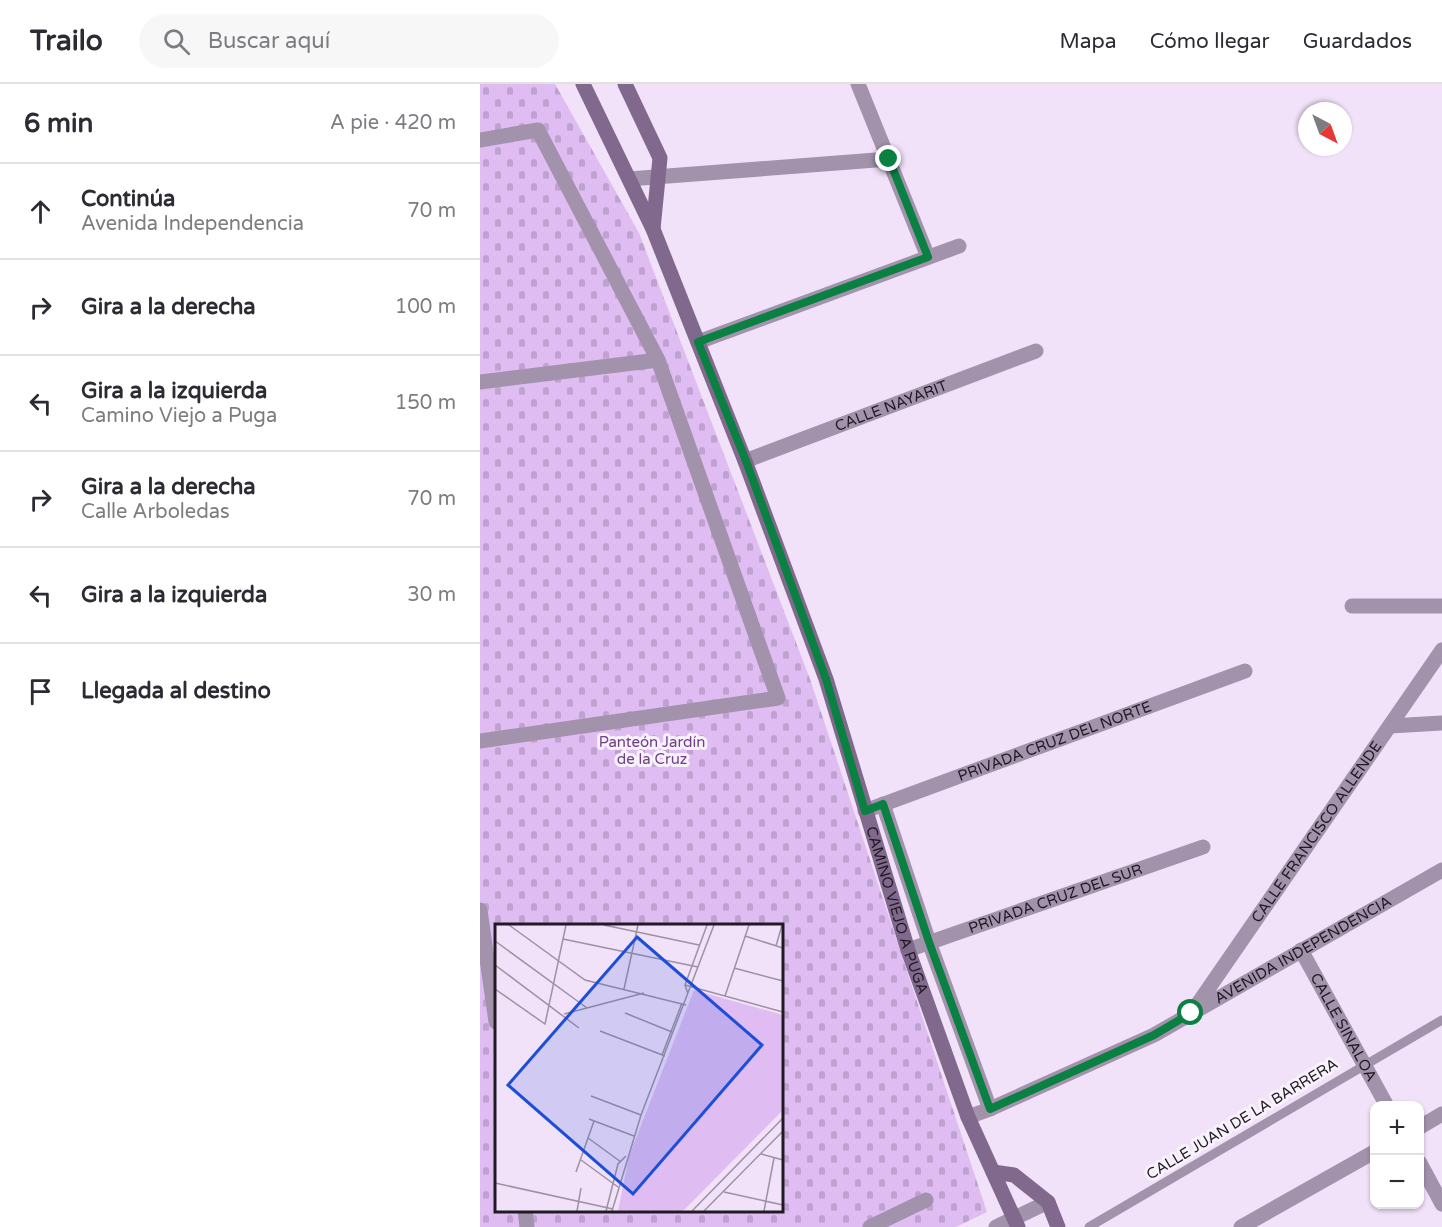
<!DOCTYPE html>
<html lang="es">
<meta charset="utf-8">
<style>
:root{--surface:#fff;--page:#f7f7f7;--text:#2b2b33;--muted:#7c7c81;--line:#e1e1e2}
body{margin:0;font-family:"Varela Round",sans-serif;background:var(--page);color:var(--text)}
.controls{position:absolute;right:18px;bottom:18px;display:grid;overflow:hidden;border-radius:12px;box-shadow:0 2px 4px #0004}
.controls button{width:54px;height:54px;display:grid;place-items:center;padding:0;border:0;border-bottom:2px solid var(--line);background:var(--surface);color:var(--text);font:30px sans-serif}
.compass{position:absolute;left:818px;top:18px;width:54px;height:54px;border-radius:50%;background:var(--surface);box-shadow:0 2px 4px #0004;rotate:139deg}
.stop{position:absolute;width:18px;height:18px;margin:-14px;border:4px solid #0b8043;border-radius:50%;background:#fff}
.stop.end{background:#0b8043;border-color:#fff;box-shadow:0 2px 6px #0008}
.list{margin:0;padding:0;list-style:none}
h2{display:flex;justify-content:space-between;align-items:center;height:78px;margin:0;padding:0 24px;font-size:26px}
h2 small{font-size:20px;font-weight:400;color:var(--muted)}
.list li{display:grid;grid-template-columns:39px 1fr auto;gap:18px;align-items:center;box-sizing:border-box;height:96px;padding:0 24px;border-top:2px solid var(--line)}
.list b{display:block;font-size:22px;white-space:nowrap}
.list p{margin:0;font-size:20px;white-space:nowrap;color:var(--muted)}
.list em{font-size:20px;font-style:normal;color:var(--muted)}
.icon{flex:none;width:33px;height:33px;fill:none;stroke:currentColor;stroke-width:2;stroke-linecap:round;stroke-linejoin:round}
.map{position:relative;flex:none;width:962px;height:1143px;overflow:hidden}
header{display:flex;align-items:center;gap:36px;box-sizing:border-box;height:84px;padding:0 30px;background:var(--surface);border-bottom:2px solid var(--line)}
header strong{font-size:28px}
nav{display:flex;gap:33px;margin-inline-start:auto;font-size:21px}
.search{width:420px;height:54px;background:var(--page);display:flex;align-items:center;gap:15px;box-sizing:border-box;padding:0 21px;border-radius:33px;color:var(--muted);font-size:22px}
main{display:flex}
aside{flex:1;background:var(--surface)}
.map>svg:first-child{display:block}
</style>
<header>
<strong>Trailo</strong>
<div class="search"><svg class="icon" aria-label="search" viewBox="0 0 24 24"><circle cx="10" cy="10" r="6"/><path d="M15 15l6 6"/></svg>Buscar aquí</div>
<nav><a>Mapa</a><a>Cómo llegar</a><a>Guardados</a></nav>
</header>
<main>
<aside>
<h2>6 min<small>A pie · 420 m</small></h2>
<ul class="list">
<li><svg class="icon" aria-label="ahead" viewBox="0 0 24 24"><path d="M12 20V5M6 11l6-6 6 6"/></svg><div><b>Continúa</b><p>Avenida Independencia</p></div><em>70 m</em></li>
<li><svg class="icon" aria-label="right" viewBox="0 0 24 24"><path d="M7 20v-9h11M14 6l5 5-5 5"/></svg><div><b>Gira a la derecha</b></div><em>100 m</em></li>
<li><svg class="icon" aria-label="left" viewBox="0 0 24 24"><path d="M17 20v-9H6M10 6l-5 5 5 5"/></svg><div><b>Gira a la izquierda</b><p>Camino Viejo a Puga</p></div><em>150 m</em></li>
<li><svg class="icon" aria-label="right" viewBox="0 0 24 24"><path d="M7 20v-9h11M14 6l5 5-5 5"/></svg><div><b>Gira a la derecha</b><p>Calle Arboledas</p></div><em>70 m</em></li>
<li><svg class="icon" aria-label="left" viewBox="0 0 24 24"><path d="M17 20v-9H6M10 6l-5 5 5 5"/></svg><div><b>Gira a la izquierda</b></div><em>30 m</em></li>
<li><svg class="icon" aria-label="arrive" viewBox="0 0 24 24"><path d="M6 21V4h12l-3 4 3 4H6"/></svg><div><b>Llegada al destino</b></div></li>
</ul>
</aside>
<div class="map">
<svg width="962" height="1143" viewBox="0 0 962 1143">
<defs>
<pattern id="cemetery-stones" width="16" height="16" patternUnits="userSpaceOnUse" patternTransform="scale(1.5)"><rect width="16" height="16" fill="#dfbdf2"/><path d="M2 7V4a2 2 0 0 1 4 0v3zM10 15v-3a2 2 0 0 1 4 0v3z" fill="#bfa2cf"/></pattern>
</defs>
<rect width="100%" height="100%" fill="#f1e1f9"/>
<path fill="url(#cemetery-stones)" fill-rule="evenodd" d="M0,0H75L159,149L330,595L507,1128L476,1143H0ZM16,842H302V1126H16Z"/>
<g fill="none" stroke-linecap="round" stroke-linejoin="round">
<polyline stroke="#a292ab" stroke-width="9" points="609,1143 962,936"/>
<g stroke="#a292ab" stroke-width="15">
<polyline points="378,0 448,173"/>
<polyline points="0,56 58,46 178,276 298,614 0,657"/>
<polyline points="149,95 409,75"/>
<polyline points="218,258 479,162"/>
<polyline points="0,298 178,276"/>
<path id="s1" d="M265,377L556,267"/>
<polyline points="872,522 962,522"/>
<polyline points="910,642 962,639"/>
<polyline points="403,720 449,858 510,1025"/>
<path id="s2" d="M385,727L765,587"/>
<polyline points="0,826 16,938"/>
<path id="s3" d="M428,866L723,763"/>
<path id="s4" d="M821,866L907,1022"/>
<path id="s5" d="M715,924L962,566"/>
<path id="s6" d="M488,1033L510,1025L674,951L962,786"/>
<polyline points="940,1043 962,1030"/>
<polyline points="940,1079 962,1120"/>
<polyline points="45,1126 47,1143"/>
<polyline points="390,1143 446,1116"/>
<polyline points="516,1143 568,1118"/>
<polyline points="761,1143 894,1068"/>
</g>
<g stroke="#81698d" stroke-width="15">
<path id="s7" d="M103,0L173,145L265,377L346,595L428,866L488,1033L538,1143"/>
<polyline points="145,0 180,74 173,145"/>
<polyline points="513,1088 534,1091 568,1118 578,1143"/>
</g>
</g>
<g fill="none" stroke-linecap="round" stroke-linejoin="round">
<polyline stroke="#0b8043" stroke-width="8" points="409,75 448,173 218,258 266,377 346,595 385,727 403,720 449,858 510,1025 674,951 711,929"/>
</g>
<g text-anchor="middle" stroke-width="6" stroke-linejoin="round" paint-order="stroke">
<g font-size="15" fill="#201a23" stroke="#f8f2fc">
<text dy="5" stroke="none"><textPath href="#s1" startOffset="156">CALLE NAYARIT</textPath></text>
<text dy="5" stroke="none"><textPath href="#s2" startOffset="202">PRIVADA CRUZ DEL NORTE</textPath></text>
<text dy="5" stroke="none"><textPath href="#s5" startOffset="214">CALLE FRANCISCO ALLENDE</textPath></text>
<text dy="5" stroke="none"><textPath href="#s3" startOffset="156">PRIVADA CRUZ DEL SUR</textPath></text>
<text dy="5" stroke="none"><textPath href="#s7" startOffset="885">CAMINO VIEJO A PUGA</textPath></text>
<text dy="5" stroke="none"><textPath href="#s6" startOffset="375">AVENIDA INDEPENDENCIA</textPath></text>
<text dy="5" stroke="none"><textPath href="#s4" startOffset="88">CALLE SINALOA</textPath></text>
<text transform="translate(762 1035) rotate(-31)" y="5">CALLE JUAN DE LA BARRERA</text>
</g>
<g font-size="15" fill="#6f4085" stroke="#f8f2fc">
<text x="172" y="663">Panteón Jardín<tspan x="172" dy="17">de la Cruz</tspan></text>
</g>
</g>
<g transform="translate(15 840)">
<rect width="288" height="288" fill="#f1e1f9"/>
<path d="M199,66L288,91V186L188,287H123L134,232Z" fill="#dfbdf2"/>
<path fill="none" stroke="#9d91a3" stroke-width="1.5" d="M14,1L90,56L191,81M109,1L204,21M250,12L288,24M68,15L203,43M0,17L92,84M281,22L287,1M0,41L84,104M239,44L288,57M190,61L288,88M0,65L50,100L71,1M129,65L143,1M193,70L190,61L212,1M230,72L254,1M130,89L177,108M69,90L149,69M105,107L170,132M167,131L187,79M96,172L146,191M94,195L139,212M93,214L126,238M266,230L288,236M86,236L123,263M81,248L99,197M0,259L118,285M229,268L288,281M82,287L86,264M111,287L123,240L131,232M117,287L146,191L219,1M197,287L288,194M209,287L288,207M269,287L279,234"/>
<path fill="#1d4ed8" fill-opacity="0.15" stroke="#1d4ed8" stroke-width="3" d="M142,13L267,121L138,270L13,161Z"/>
<rect width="288" height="288" fill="none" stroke="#201a23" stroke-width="3"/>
</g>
</svg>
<div class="controls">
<button>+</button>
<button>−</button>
</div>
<svg class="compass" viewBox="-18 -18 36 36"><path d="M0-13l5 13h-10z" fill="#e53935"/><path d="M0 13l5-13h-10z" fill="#7c7c81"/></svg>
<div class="stop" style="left:711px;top:929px"></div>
<div class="stop end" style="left:409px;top:75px"></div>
</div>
</main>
